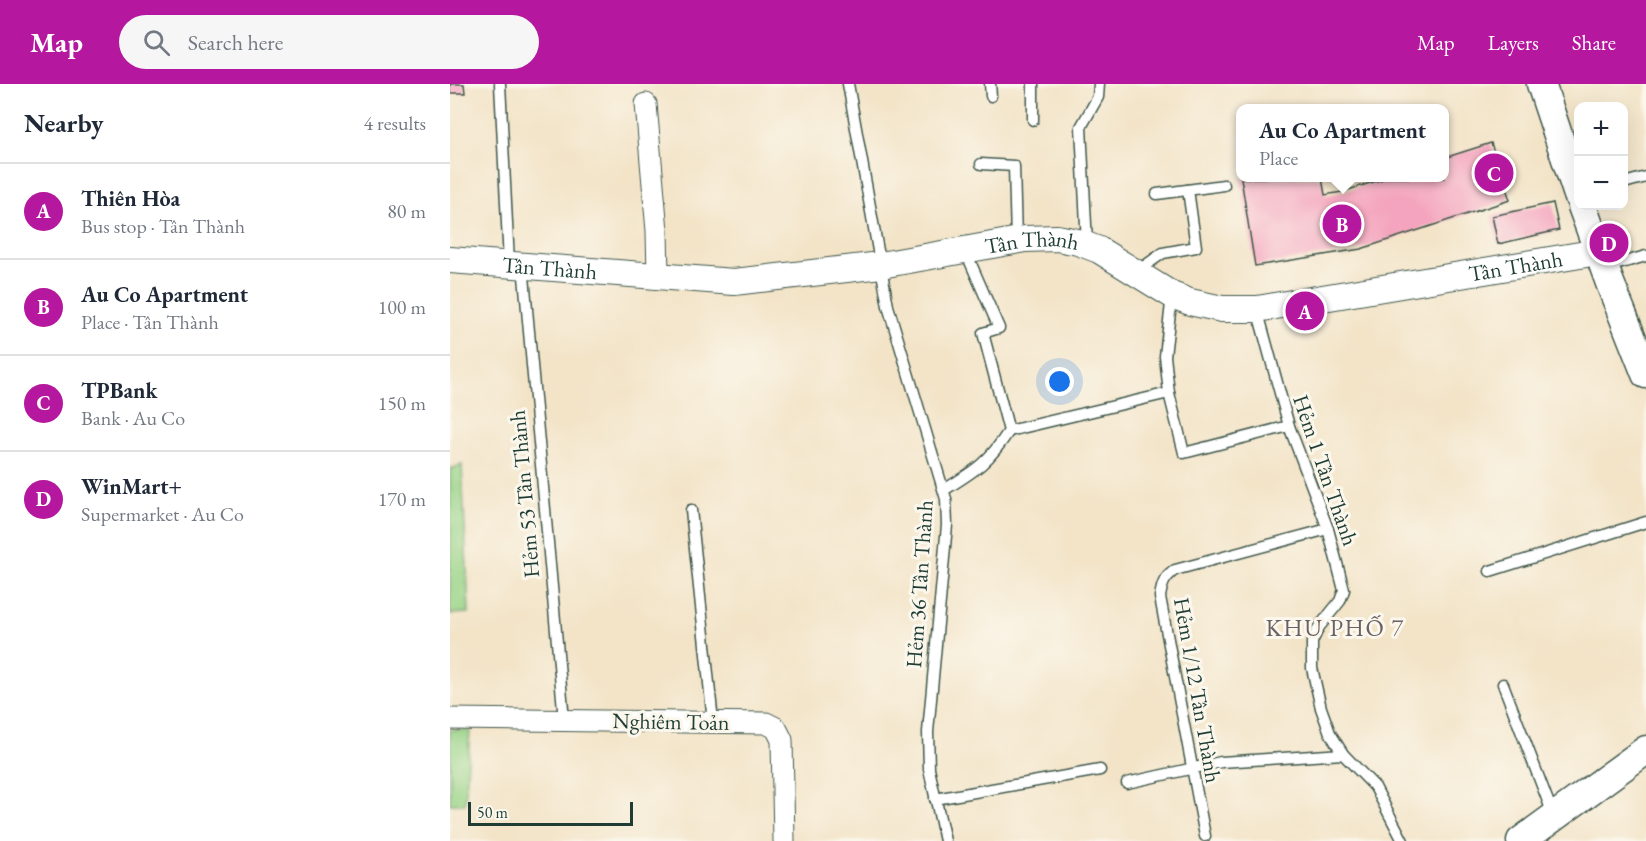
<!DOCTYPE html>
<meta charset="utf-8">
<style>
:root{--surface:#fff;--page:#f6f6f7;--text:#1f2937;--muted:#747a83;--line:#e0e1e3;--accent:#b5179e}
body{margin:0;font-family:"EB Garamond",serif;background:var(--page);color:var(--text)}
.controls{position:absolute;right:18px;top:18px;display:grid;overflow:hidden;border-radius:12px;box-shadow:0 6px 24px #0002}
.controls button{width:54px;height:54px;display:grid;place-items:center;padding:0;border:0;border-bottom:2px solid var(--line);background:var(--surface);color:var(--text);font:30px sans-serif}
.scale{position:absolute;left:18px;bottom:15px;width:165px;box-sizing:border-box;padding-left:6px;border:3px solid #1f3d34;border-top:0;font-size:16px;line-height:21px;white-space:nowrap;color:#1f3d34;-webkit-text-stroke:4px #fbf7ec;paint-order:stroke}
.you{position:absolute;left:610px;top:298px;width:21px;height:21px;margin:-15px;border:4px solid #fff;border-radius:50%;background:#1a73e8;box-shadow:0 0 0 9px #1a73e833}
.badge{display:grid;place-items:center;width:39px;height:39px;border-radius:50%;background:var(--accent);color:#fff;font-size:20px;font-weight:700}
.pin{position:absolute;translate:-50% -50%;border:3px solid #fff;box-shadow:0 2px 6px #0006}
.popup{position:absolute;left:786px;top:20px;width:213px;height:78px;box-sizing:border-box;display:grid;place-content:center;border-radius:12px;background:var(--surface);filter:drop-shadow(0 2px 4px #0005);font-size:20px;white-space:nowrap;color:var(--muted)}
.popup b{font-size:22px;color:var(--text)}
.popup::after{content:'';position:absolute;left:50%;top:100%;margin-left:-12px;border:12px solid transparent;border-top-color:var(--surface)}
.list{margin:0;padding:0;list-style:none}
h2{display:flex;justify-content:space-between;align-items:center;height:78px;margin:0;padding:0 24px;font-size:26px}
h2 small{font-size:20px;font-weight:400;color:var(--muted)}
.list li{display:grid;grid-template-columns:39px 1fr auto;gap:18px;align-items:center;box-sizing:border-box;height:96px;padding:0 24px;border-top:2px solid var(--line)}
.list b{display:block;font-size:22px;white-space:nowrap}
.list p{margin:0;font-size:20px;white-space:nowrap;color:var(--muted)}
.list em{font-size:20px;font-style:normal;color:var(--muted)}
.icon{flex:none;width:33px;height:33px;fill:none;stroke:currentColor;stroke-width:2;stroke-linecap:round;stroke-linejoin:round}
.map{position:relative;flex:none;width:1196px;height:757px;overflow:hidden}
header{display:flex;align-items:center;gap:36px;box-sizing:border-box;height:84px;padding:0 30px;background:var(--accent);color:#fff}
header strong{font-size:28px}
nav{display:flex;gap:33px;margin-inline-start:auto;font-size:21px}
.search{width:420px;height:54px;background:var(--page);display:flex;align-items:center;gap:15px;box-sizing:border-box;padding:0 21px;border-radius:33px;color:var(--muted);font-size:22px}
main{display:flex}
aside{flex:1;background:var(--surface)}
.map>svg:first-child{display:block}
</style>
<header>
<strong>Map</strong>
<div class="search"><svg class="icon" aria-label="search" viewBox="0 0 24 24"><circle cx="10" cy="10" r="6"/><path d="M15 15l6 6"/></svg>Search here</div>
<nav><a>Map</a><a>Layers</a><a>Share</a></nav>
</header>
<main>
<aside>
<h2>Nearby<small>4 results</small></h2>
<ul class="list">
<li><span class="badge">A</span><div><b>Thiên Hòa</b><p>Bus stop · Tân Thành</p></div><em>80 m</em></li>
<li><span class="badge">B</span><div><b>Au Co Apartment</b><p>Place · Tân Thành</p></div><em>100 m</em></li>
<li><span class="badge">C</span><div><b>TPBank</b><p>Bank · Au Co</p></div><em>150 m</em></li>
<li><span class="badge">D</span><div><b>WinMart+</b><p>Supermarket · Au Co</p></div><em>170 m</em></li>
</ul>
</aside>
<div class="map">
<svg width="1196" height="757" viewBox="0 0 1196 757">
<rect width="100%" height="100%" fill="#fbf7ec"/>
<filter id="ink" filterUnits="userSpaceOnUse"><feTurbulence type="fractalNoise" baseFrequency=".0167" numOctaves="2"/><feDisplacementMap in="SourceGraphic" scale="12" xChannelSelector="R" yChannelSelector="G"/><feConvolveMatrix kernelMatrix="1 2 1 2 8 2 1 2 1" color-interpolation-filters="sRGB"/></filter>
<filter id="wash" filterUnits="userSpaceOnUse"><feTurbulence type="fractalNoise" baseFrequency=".008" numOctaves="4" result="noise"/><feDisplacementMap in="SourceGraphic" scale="24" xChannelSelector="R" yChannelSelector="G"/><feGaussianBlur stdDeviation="1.35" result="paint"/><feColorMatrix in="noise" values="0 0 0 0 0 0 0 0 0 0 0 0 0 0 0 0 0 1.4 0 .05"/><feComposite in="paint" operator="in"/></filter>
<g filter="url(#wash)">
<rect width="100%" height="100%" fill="#f3e4c8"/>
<g fill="#99d387" stroke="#5c885e" stroke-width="1.5">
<polygon points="12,381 19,529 0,530 0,385"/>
<polygon points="0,646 20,646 15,720 0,720"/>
</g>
<g id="blocks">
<g fill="#f4a4be">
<polygon points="0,0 14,0 15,9 0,9"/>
<polygon points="1041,59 1060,116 911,165 805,182 791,94 872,94 875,111 892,108 936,94 994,94 994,74"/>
<polygon points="1103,119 1109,146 1048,160 1042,132"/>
</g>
</g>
</g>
<g filter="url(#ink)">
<use href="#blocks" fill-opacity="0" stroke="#3f564a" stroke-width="1.5"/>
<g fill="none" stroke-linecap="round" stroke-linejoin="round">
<g stroke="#3f564a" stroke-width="13">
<g id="service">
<polyline points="50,0 59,179"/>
<polyline points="398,0 438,222 496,415 497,441 478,648 479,685 495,757"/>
<polyline points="540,0 541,12"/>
<polyline points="583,0 583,36"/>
<polyline points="531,80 564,82 566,156"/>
<polyline points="1174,99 1196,93"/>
<polyline points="707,110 774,101"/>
<polyline points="637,160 631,43 648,13 649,0"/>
<polyline points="73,181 114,636"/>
<polyline points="1154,184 1196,172"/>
<polyline points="686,188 713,169 746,163 738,106"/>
<polyline points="722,211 715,272 719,309 734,369 839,342"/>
<polyline points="807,225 839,342 878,445 894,506 890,517 869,543 862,558 862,584 871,624 880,649 893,670 925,703 953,757"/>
<polyline points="559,347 719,309"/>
<path d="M494,406C526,386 538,379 559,347L533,249L549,244L515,166"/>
<polyline points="241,426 263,638"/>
<polyline points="1040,487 1196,438"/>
<polyline points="1053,600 1104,733"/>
<polyline points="677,699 771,678 893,670"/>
<polyline points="485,715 650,686"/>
<path d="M755,752L710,513C712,500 714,494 725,486L878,445"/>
</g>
</g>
<g stroke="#3f564a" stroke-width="23">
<g id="minor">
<polyline points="196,20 207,147 208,192"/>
<polyline points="0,635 316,639 326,644 332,656 334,757"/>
</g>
</g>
<g stroke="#3f564a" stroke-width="28">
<g id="tertiary">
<path id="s1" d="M0,176L284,198L431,181L575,155L607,154L628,158L649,166L722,211L740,218L772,225H807L1148,168"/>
</g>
</g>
<g stroke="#3f564a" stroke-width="31">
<g id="secondary">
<polyline points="1091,0 1128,111"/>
<polyline points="1132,122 1160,199 1196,290"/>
<polyline points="1071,757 1196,666"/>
</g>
</g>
<use href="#service" stroke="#fff" stroke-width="10"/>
<use href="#minor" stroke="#fff" stroke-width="21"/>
<use href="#tertiary" stroke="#fff" stroke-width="26"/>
<use href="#secondary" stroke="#fff" stroke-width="28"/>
</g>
</g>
<g text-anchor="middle" stroke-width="6" stroke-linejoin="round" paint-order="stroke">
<g font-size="22" fill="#1f3d34" stroke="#fbf7ec">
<text dy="8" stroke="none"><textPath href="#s1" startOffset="586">Tân Thành</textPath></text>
<text dy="8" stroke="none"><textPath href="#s1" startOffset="1090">Tân Thành</textPath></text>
<text dy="8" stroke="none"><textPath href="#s1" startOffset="100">Tân Thành</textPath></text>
<text transform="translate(876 386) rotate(71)" y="8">Hẻm 1 Tân Thành</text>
<text transform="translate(74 410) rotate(-95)" y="8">Hẻm 53 Tân Thành</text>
<text transform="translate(469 500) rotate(-86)" y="8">Hẻm 36 Tân Thành</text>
<text transform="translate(748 606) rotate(80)" y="8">Hẻm 1/12 Tân Thành</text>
<text transform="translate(221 637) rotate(1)" y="8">Nghiêm Toản</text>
</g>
<g font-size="24" letter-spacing="1.5" fill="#6a6164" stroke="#fbf7ec">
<text x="885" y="552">KHU PHỐ 7</text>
</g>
</g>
</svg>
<div class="controls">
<button>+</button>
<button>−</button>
</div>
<div class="scale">50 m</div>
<div class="you"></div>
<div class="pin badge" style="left:855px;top:227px">A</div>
<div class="pin badge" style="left:892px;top:140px">B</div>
<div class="popup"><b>Au Co Apartment</b>Place</div>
<div class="pin badge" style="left:1044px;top:89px">C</div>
<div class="pin badge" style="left:1159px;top:159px">D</div>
</div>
</main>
